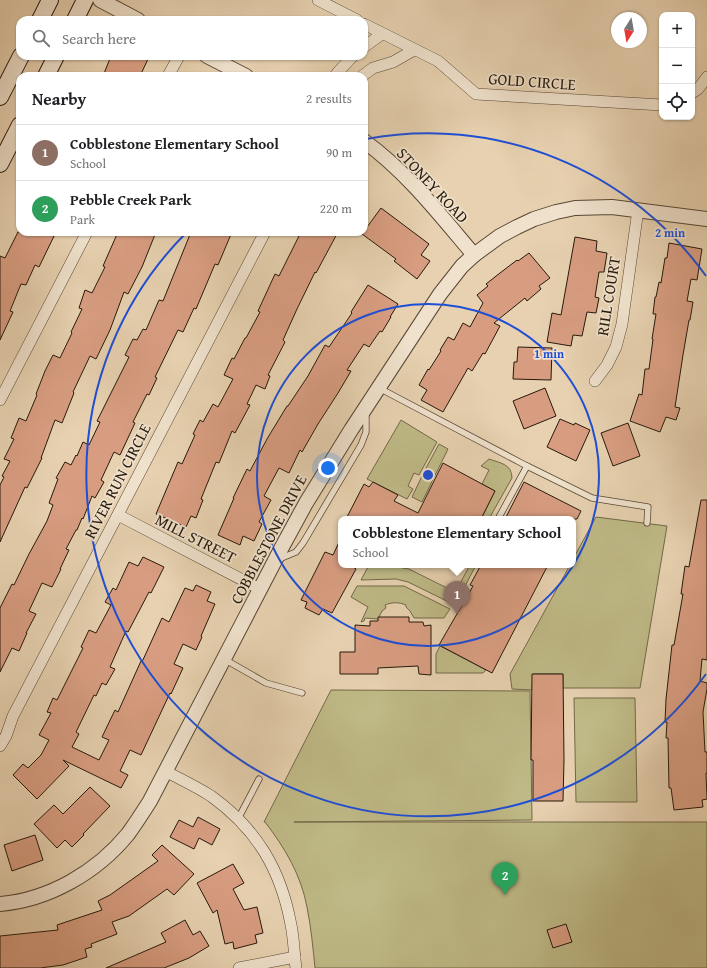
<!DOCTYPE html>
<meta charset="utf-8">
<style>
:root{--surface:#fff;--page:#f6f6f6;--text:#202124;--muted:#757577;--line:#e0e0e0;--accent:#ea580c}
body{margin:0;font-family:"Gentium Book Plus",serif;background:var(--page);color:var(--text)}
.controls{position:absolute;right:12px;top:12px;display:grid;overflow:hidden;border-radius:8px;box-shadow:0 1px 3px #0004}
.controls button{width:36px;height:36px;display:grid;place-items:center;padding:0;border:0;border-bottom:1px solid var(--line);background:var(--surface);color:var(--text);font:20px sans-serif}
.compass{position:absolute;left:611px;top:12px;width:36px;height:36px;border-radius:50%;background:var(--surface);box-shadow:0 1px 3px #0004;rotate:191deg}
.you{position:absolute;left:328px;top:468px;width:14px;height:14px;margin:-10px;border:3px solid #fff;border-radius:50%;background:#1a73e8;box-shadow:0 0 0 6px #1a73e833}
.badge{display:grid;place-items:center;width:26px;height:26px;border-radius:50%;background:var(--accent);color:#fff;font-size:13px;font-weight:700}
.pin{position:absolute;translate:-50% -33px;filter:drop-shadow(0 1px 2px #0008)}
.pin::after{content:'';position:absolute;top:21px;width:14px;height:12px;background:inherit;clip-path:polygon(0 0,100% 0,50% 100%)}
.popup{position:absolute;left:338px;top:516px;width:238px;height:52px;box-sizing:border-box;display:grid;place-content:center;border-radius:8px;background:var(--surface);filter:drop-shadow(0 1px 3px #0005);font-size:13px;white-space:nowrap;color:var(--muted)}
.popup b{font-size:15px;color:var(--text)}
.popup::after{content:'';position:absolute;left:50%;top:100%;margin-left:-8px;border:8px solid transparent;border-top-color:var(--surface)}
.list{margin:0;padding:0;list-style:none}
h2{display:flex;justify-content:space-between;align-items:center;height:52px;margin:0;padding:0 16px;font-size:17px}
h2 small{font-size:13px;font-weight:400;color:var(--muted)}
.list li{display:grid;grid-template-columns:26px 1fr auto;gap:12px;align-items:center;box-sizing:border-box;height:56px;padding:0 16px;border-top:1px solid var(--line)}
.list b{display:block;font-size:15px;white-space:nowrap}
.list p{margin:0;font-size:13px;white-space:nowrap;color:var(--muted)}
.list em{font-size:13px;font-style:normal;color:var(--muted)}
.icon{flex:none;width:22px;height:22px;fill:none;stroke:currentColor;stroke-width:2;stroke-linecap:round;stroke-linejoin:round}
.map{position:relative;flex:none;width:707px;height:968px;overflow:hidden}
.search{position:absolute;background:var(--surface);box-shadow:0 1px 3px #0004;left:16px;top:16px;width:352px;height:44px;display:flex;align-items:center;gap:10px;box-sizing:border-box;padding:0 14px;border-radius:12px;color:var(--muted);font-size:15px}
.panel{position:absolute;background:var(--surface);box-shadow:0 1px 3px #0004;left:16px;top:72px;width:352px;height:164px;border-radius:12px}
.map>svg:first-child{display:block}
</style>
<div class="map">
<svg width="707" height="968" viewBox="0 0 707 968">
<rect width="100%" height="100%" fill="#e7d1b0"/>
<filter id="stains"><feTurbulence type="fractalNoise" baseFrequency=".005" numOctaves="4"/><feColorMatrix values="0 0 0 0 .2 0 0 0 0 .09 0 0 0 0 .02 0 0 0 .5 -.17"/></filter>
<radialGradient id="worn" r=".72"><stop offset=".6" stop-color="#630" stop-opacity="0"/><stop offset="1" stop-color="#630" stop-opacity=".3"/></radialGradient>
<g fill="#beb986" stroke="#726948">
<polygon points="401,420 437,442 419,475 414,473 408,486 413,489 407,499 367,479"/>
<polygon points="439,444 448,449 422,502 412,497 422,476 425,474 426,468"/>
<path d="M489,459C500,463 512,464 512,478L490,517L493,519H481L495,491L482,484L489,470L481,466Z"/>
<polygon points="596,517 667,526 640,688 563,688 563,674 533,674 532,690 512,689 510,674 570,565 573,565 573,559"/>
<polygon points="369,565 386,565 409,569 459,594 453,604 408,582 396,579 361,580"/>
<polygon points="470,565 476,565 463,590 458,587"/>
<path d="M357,586H404L450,609L444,618H414L410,611L406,607V605C399,602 392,602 385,605L386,608L382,611L378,619L365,618L364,621L361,622L368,607L351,597Z"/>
<polygon points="440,646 486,670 483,673 436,673 436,654"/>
<path d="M331,690L530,691L532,820L294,822H707V968H315C313,948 311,927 307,907C301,875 285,848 265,822H264Z"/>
<polygon points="574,698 635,698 637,802 576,802"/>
</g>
<g fill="#d89d81" stroke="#27190b">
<polygon points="111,56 140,56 148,59 140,76 103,76"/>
<polygon points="381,208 429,244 421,255 430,261 417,279 394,261 396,259 362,234"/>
<polygon points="18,232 56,232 39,267 35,265 26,285 21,284 10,311 13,312 0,340 0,256 5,258"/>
<polygon points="118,232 156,232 142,267 128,294 124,292 110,330 96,359 90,356 73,392 74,393 62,423 55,420 41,458 42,458 27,488 25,487 0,542 0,485 4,477 2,476 10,461 4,459 14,439 11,438 19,418 26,421 37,395 36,394 45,371 53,355 60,358 72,333 71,332 82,309 79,308 85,290 92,293 105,267 103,266"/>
<polygon points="191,232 232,232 218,265 215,264 196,309 194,308 183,332 178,330 155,377 157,378 149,395 147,394 133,422 135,423 120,455 114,452 101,480 104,482 95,498 92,496 83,519 82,518 77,530 76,530 66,549 69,550 60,569 61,569 52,587 42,583 29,611 36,614 26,633 27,633 19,651 12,648 0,672 0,608 12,584 14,585 29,554 47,521 53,505 49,503 58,479 56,478 65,462 71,465 76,455 77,456 83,442 89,445 100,422 97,421 129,357 125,355 133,339 137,340 143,329 146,330 159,300 163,301"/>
<polygon points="301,232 338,232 316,273 315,272 297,309 283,340 285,342 268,375 270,376 265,389 256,385 247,404 250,405 235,433 232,431 219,463 216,462 201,499 203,500 196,518 191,516 186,527 156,514 178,462 182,464 195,435 193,434 200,420 203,422 213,404 218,407 233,379 224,375 232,358 234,359 245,338 246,338 260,312 258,311 275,274 279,276"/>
<polygon points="575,237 597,241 596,251 607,253 604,272 599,272 595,297 599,298 596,313 587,312 582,336 573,335 571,346 547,342 552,313 561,315"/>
<polygon points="669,243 702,249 697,280 691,279 687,301 693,302 690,320 689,320 683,355 675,407 680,408 676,420 666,417 660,432 630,421 639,394 642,395 645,369 649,369 653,339 652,339 656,314 653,314 655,297 656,297 659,282 661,283 665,258 667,258"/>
<polygon points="529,253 550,278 539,286 541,289 527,301 525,298 494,323 500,326 485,354 483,353 472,371 468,368 443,412 421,400 427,390 419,385 428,369 429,370 441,351 440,350 448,337 454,340 463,323 470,327 483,303 477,295 488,286 486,284 500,273 517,260 518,261"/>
<polygon points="368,285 398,304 390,317 391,317 382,332 380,331 369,347 364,344 347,370 351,371 338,393 318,424 302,452 300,450 289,473 279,468 264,496 271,500 259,522 262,524 254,541 243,536 240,545 218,535 234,498 233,498 247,469 250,471 267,439 287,406 288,406 308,376 325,345 329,347 352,313 351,312"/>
<polygon points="518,347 552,348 551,380 513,379 514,362 517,362"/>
<polygon points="545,388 556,416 524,429 513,401"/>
<polygon points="560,419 574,425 575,423 590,430 576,461 547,447"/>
<polygon points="628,423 640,456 613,466 601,433"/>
<polygon points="443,463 495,491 481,519 346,519 364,484 369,487 373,482 398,495 394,501 418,513"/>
<polygon points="524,482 581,511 577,519 505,519"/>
<polygon points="701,500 707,500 707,660 702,659 700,681 707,683 707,689 703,712 705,752 707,752 707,773 706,773 707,799 702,800 703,807 674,810 671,788 669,788 668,738 666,738 667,722 665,722 666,699 672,645 674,645 683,594 681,594 685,566 689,567"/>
<polygon points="341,538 341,565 350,565 356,569 332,613 323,609 319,615 305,608 307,602 301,600 325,552 333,555"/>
<polygon points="143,557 164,567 151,593 149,592 128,632 126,631 110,667 115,669 106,685 102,683 96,696 94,695 76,732 79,734 72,747 99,760 109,740 102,737 115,710 118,712 141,661 142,662 162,618 169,622 185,588 193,591 196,585 211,592 207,601 215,604 201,636 202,637 196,650 183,644 174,664 183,668 171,694 170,693 141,755 130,750 120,771 128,775 121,788 63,760 69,766 37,799 13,775 23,764 28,768 41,755 49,740 39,735 51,713 47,712 53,698 57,700 83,648 81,647 89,630 96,633 111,605 105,602 113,588 116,590 129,562 138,566"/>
<polygon points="481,565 548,565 492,673 439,645 473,586 470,585"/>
<polygon points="378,617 409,617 409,622 423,622 424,626 431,625 431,675 419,674 418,666 378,668 378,674 340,674 340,652 355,652 355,625 370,626 370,621 378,621"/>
<polygon points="532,674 563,674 564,760 563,801 533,801 533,760 531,760"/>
<polygon points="90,787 110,806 83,834 84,835 72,847 65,840 57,848 34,824 54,805 63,814"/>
<polygon points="198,817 220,829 212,845 199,838 194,849 170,837 179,820 193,827"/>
<polygon points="35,835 43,860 12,871 4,845"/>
<polygon points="162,845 194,874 174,895 167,889 129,916 112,922 117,934 91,944 92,947 85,949 87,957 63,965 40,968 0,968 0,936 58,930 57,925 102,910 98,901 110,895 158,861 152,855"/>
<polygon points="233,864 244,883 233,889 244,910 257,907 263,933 255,935 257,943 234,949 233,942 225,944 217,910 213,913 197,883"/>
<polygon points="185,920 193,935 200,931 209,946 189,958 164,968 106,968 166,942 161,933"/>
<polygon points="566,924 572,942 553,948 547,930"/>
</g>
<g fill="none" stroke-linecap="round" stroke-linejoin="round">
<g stroke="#574734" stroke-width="7">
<g id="service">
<polyline points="379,388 527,466 592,498 648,507 647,523"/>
<polyline points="498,519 527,466"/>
<polyline points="279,559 296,552 303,543 361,445 366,432 366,414"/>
<polyline points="224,659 266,683 302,693"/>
<polyline points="238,819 259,779"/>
</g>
</g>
<g stroke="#574734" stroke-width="12">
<g id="minor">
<polyline points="318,0 357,20"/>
<polyline points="364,24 438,61 476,94 662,105"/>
<polyline points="364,47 382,34"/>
<polyline points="168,76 179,56"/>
<polyline points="335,76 339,71 353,56"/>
<polyline points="362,76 373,68 393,62 414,50"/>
<polyline points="692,93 698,89 707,77"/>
<polyline points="595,381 607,365 616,347 622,324 638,210"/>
<polyline points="0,400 87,232"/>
<polyline points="118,515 260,589"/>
<polyline points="0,746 6,736 13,716 265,232"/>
<path d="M165,771C180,779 197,787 211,796C257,829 281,870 291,925C294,939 294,954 296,968"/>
<polyline points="239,968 295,957"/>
</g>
</g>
<g stroke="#574734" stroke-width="16">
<g id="tertiary">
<polyline points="100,0 138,20"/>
<polyline points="207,56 246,76"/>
<path d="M364,141C407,172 440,215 474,255"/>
<path d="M0,904C49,900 97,872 128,834C136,823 143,812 150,801L282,547L306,503L351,430L440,294L462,266L474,255L500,236L517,227L534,219L556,212L575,208L612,207L707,219"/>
</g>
</g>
<g stroke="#27190b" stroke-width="18">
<g id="secondary">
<polyline points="40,20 50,0"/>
<polyline points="75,20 85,0"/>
<polyline points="46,76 56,56"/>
<polyline points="0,97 21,56"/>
<polyline points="0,164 20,125"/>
</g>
</g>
<use href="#service" stroke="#efe1cc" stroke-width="5.5"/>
<use href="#minor" stroke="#efe1cc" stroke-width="11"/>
<use href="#tertiary" stroke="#efe1cc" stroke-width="14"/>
<use href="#secondary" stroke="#efe1cc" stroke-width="16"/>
</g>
<g fill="none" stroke="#1d4ed8" stroke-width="2">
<circle cx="428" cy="475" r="171"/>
<path d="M706 674A342 342 0 1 1 186 233M366 139A342 342 0 0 1 706 276"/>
</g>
<g text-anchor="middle" stroke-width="3.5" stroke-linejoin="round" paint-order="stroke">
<g font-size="16" fill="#27190b" stroke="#efe1cc">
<text transform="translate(532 81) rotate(4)" y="6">GOLD CIRCLE</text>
<text transform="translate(433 185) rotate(47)" y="6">STONEY ROAD</text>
<text transform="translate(608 296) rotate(-81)" y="6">RILL COURT</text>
<text transform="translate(117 481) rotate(-63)" y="6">RIVER RUN CIRCLE</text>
<text transform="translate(196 538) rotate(27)" y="6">MILL STREET</text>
<text transform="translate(268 539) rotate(-62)" y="6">COBBLESTONE DRIVE</text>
</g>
</g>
<circle cx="428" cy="475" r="6" fill="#1d4ed8" stroke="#efe1cc" stroke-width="2"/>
<g font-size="12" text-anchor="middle" font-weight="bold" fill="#1d4ed8" stroke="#efe1cc" stroke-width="3.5" stroke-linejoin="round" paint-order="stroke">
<text x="670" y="237">2 min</text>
<text x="549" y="358">1 min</text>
</g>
<rect width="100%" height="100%" filter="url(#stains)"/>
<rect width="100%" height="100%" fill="url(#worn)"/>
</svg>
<div class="controls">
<button>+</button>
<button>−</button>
<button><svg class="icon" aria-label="locate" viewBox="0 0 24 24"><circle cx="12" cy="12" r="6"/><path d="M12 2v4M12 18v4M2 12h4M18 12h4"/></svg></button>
</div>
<svg class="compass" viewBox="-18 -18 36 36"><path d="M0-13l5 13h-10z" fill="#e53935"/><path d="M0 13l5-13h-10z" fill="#757577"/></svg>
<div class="you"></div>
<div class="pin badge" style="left:457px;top:614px;background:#8d6e63">1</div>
<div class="popup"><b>Cobblestone Elementary School</b>School</div>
<div class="pin badge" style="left:505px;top:895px;background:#2e9e5b">2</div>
<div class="search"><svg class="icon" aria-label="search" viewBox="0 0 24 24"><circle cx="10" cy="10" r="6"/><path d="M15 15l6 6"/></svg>Search here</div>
<section class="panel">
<h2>Nearby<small>2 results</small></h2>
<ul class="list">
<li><span class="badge" style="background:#8d6e63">1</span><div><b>Cobblestone Elementary School</b><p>School</p></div><em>90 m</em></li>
<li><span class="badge" style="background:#2e9e5b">2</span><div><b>Pebble Creek Park</b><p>Park</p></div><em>220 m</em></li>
</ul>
</section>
</div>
